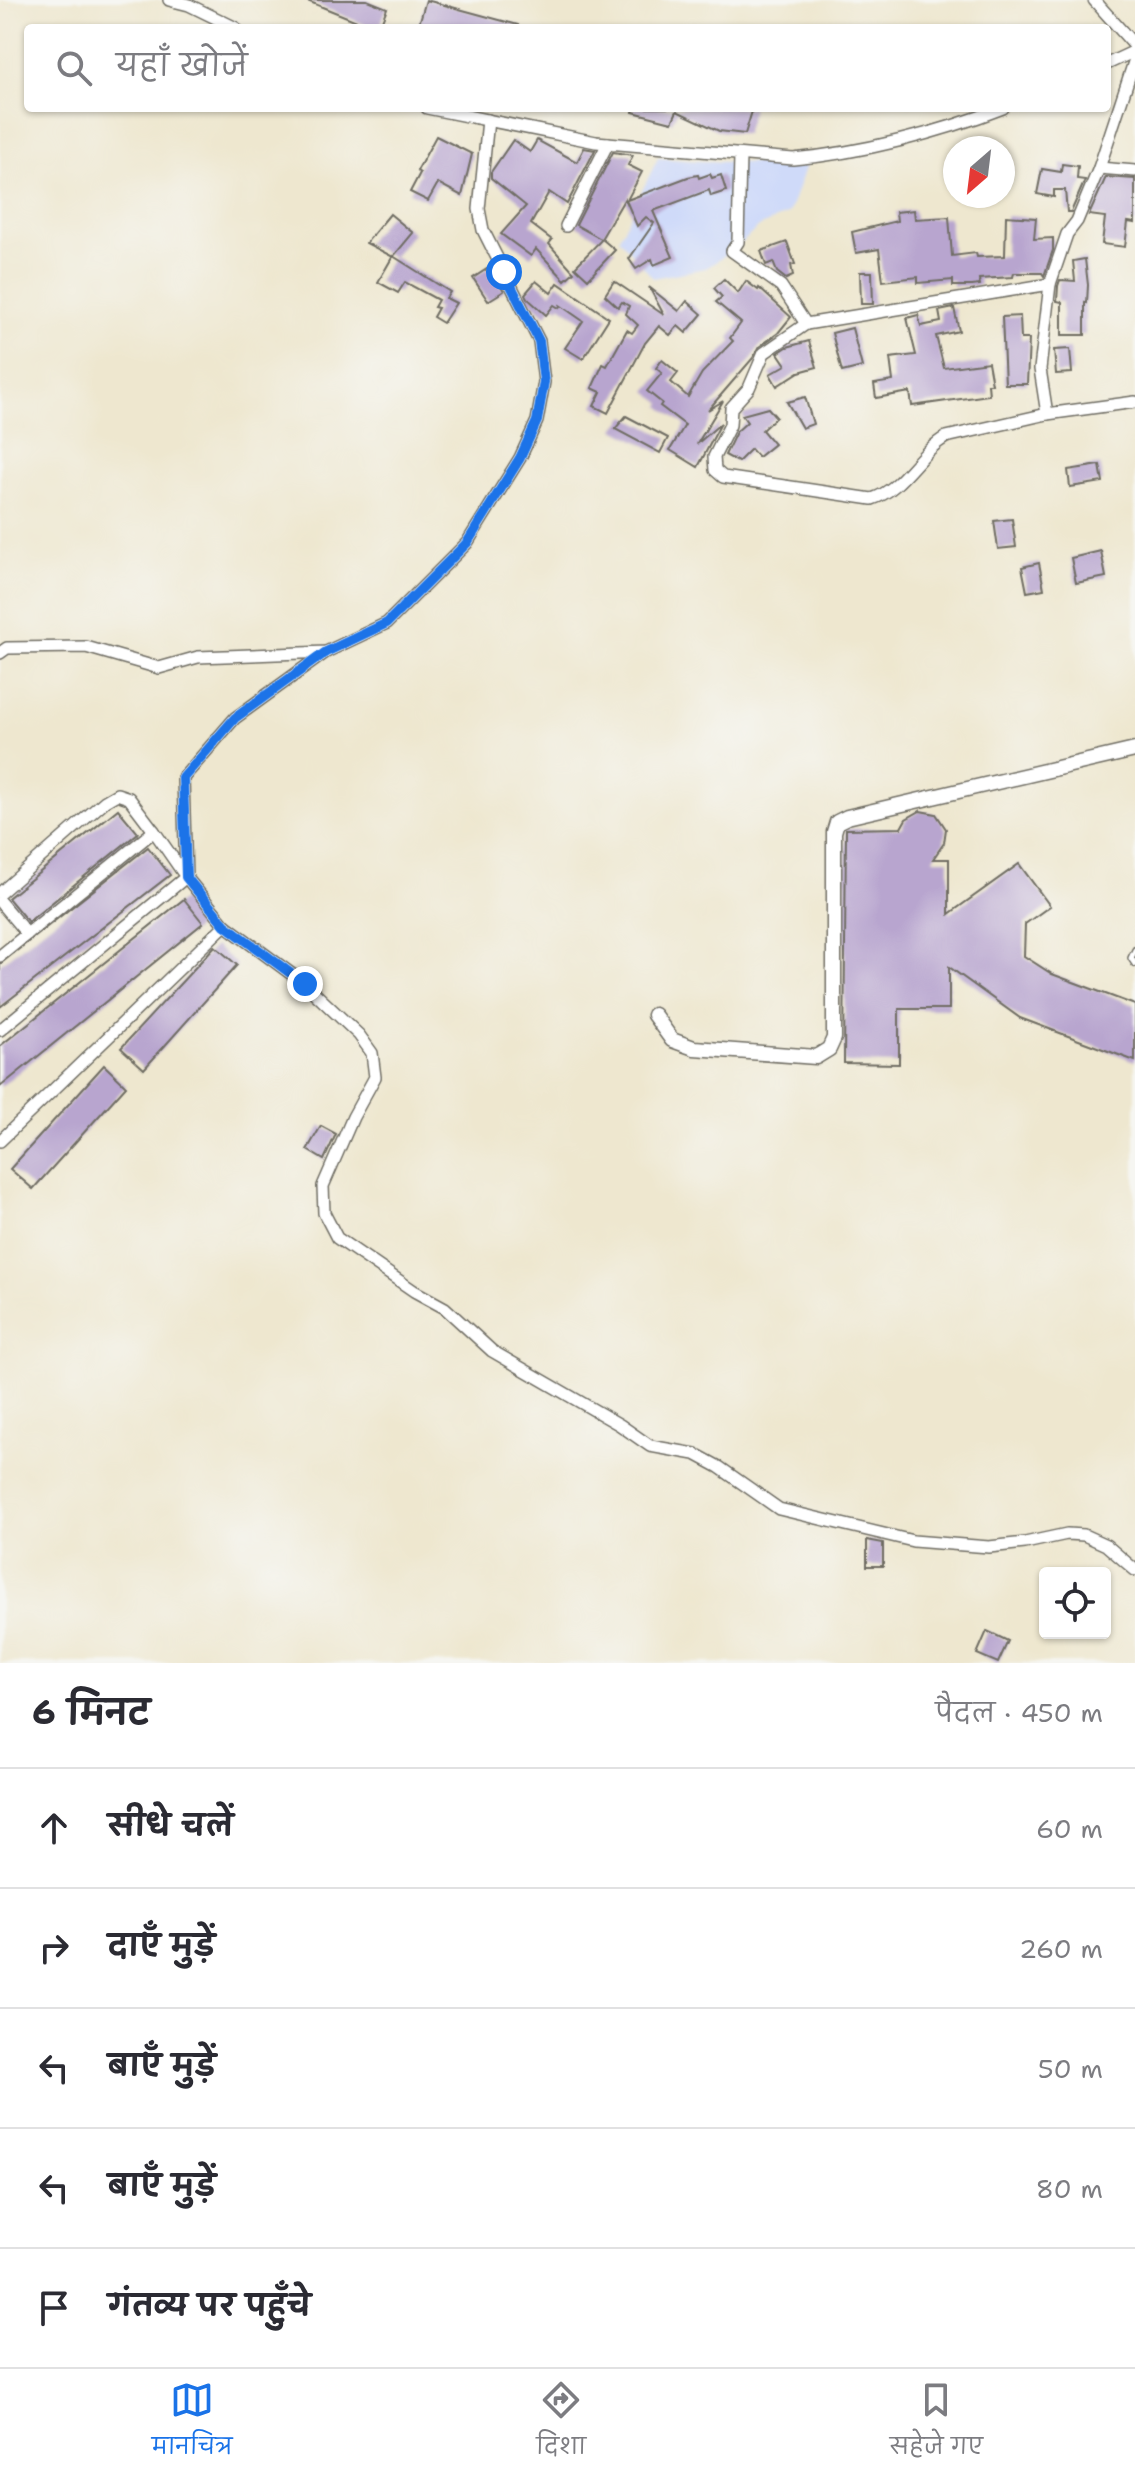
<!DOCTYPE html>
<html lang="hi">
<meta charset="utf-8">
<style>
:root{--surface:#fff;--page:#f7f7f7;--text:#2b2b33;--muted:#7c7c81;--line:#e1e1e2;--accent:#1a73e8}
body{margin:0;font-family:"Shantell Sans","Playpen Sans Deva",sans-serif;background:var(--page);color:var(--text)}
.controls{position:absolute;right:24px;bottom:24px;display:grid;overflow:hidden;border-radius:8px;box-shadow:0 2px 6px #0004}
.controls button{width:72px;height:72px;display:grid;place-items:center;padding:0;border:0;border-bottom:2px solid var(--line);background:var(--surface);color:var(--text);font:40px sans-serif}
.compass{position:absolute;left:943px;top:136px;width:72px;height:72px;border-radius:50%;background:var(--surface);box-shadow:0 2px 6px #0004;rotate:208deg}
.stop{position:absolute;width:24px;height:24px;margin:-18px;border:6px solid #1a73e8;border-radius:50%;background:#fff}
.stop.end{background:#1a73e8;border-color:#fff;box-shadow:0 2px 8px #0008}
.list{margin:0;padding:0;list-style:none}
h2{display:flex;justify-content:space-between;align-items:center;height:104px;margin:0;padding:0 32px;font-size:34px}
h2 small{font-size:26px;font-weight:400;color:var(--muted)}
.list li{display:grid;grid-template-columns:52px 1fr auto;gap:24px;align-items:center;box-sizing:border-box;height:120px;padding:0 32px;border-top:2px solid var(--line)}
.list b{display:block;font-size:30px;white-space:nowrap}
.list em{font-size:26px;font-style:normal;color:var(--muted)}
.icon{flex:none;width:44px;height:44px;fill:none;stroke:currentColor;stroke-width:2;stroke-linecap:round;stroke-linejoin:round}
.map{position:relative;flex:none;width:1135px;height:1663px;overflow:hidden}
.search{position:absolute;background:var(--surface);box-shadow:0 2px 6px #0004;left:24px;right:24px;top:24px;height:88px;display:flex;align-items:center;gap:20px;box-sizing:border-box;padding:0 28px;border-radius:8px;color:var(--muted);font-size:30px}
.sheet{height:704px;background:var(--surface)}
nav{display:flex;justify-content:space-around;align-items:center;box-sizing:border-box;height:112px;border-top:2px solid var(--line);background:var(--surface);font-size:22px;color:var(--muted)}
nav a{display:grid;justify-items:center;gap:4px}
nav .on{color:var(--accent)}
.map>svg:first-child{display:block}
</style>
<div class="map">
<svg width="1135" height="1663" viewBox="0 0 1135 1663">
<rect width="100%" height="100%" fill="#f6f6f2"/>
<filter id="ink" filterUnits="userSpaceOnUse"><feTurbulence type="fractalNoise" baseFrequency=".0125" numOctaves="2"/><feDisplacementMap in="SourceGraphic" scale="16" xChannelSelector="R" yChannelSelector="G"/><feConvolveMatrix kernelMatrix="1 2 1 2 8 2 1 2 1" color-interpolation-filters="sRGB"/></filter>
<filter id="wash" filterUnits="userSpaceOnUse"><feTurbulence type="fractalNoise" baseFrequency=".006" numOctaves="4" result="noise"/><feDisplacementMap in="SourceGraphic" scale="32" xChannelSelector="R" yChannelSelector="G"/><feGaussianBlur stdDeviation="1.8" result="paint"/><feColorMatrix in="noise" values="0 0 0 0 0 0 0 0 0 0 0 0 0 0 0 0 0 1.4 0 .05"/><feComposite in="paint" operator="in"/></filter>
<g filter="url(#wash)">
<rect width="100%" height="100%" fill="#eee7cf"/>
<polygon fill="#cfdaf9" points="658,158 700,161 806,165 789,213 759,227 732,251 706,268 653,278 619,238"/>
<g id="blocks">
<g fill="#b8a5cf">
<polygon points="305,0 367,0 387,8 379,28 374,28"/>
<polygon points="426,0 518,25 517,28 431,28 419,24"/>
<polygon points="634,108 753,108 745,134 719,131 677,111 672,122 633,112"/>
<polygon points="436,136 472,154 462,196 438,183 428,201 410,192 420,173 417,171"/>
<polygon points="513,140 530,152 537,140 577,162 584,148 595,150 567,204 549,192 531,224 552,240 549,244 574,272 565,280 536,249 531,256 501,234 526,206 491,178 491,172"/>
<polygon points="613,152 633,155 628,165 642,172 627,200 688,177 698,175 699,178 710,174 712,178 721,175 726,191 711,196 709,190 653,211 673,257 654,265 652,259 636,269 629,259 654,223 646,217 637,226 625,198 601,239 576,225"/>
<polygon points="1062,164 1078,166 1077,179 1085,180 1071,212 1067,212 1065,190 1054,190 1054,197 1037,194 1042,169 1061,172"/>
<polygon points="1106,177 1135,179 1135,223 1128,222 1125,247 1102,244 1105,217 1089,215"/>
<polygon points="914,210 915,219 949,217 952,256 976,253 977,257 1005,256 1006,216 1036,218 1034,239 1053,238 1053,250 1044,276 1042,273 1014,273 1013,277 979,279 980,285 972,286 953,286 953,280 918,283 918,277 883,281 879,249 856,253 852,232 897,221 896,212"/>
<polygon points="390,214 413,233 393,257 366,243"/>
<polygon points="602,239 615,250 588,279 575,267"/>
<polygon points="787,242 795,264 791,265 793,276 786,279 777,272 773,262 766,265 761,251"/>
<polygon points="393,256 450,292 446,298 456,303 443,323 433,317 438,308 434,307 438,300 405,282 398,293 378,282"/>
<polygon points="1085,259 1088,285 1087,303 1085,302 1085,335 1062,335 1062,302 1057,301 1058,286 1060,280 1075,281 1073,261"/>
<polygon points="490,267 504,291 488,301 473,278"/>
<polygon points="860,272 872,272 873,304 861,304"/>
<polygon points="724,279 738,293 746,281 758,290 759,288 791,317 778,333 759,347 753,358 708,410 723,401 697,444 721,423 698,467 670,450 685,425 660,406 662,403 647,391 662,373 656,368 662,360 678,373 671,382 688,397 702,373 733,341 730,338 741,323 716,302 722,297 714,288"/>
<polygon points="536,281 551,293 558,283 609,318 583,359 565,348 583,321 560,305 559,308 554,305 546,315 527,298 525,294"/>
<polygon points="614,281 664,315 649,287 679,311 687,301 702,314 686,333 678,326 670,335 659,326 645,343 608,413 594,406 601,392 592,388 603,364 607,366 627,330 632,333 638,325 626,314 629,306 622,302 618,307 605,295"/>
<polygon points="954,308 959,331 936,336 944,368 988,362 992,384 988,384 989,395 912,406 910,392 876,398 874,384 893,381 890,358 916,355 907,318 918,315 921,326 941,322 939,311"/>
<polygon points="1020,316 1021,339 1029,339 1027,384 1005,384 1002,317"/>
<polygon points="852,328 862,367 842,372 832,333"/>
<polygon points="809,341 817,367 799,372 777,386 770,374 786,365 778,353 787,347"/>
<polygon points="1070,349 1072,373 1056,374 1054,350"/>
<polygon points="805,397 813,424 802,428 787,402"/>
<polygon points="768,408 776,417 762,430 774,444 758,457 751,449 738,462 725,455 736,432 747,422 742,415"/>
<polygon points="626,416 668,438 660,453 615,429"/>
<polygon points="1100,465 1103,482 1070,487 1068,470"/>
<polygon points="1012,519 1016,547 998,549 994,521"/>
<polygon points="1101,551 1106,577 1076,583 1071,558"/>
<polygon points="1039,563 1044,589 1027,592 1022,567"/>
<polygon points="118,809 138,833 28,922 8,898"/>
<polygon points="920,811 936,814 946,829 944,843 933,859 949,859 949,914 1019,864 1050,906 1025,924 1024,956 1052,974 1135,1005 1135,1061 1020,1018 949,967 949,1009 899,1009 899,1064 844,1063 846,829 901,828 906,819"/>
<polygon points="148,847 170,875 0,1007 0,964"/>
<polygon points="184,899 203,923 0,1087 0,1046"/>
<polygon points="215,946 237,965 144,1069 121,1048"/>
<polygon points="104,1065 126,1086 33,1189 10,1169"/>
<polygon points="321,1126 336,1134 324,1160 307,1150"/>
<polygon points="867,1540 883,1543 883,1566 867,1566"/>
<polygon points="987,1631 1008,1641 998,1663 977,1654"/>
</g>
</g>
</g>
<g filter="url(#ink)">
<use href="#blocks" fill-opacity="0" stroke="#6f6d64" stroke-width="2"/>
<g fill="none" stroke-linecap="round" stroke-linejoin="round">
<g stroke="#6f6d64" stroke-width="8">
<polyline id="service" points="1135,950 1131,958 1135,964"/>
</g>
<g stroke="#6f6d64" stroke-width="14">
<g id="minor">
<polyline points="169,0 189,5 236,28"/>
<polyline points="1094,0 1135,46"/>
<polyline points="1107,64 1135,51"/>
<path d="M427,108L596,142L793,159C861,153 939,133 1003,108"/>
<polyline points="740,156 738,242 732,251 781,286 806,324 1050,284"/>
<polyline points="1099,168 1135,171"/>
<polyline points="566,226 608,143"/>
<path d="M806,324L764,353L749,388L731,408L730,425L714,457L715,470L723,477L872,499C903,489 918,453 946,437L1047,414L1135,402"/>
<polyline points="1047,414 1040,369 1050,284 1067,234 1077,221 1099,168 1135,59"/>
<polyline points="0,653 7,648 86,647 159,668 198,657 326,652 387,623 467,543 520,458 537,421 544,382 539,341 483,230 479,209 488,120"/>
<polyline points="186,877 183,778 235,718 326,652"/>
<polyline points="0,893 105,801 117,794 129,798 154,831"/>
<polyline points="0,902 27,934"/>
<polyline points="225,925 305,984 359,1035 372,1053 375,1077 353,1117 323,1186 324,1213 337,1238 414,1291 445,1308 492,1351 620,1425 650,1446 695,1454 719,1467 779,1509 913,1541 989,1547 1025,1543 1067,1534 1084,1535 1106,1545 1135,1570"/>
<polyline points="0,956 154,831 186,877"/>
<polyline points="0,1030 186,877 225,925 0,1141"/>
</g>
</g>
<g stroke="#6f6d64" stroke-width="17">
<polyline id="tertiary" points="654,1015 672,1040 694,1048 816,1057 829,1049 834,1038 834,832 837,822 847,817 1135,750"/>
</g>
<use href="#service" stroke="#fff" stroke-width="5"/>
<use href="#minor" stroke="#fff" stroke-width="11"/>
<use href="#tertiary" stroke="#fff" stroke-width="14"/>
</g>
</g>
<g fill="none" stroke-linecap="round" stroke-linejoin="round" filter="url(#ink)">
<polyline stroke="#1a73e8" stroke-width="10" points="305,984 225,925 186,877 183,778 235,718 326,652 387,623 467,543 520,458 537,421 544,382 539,341 504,272"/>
</g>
</svg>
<div class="controls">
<button><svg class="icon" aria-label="locate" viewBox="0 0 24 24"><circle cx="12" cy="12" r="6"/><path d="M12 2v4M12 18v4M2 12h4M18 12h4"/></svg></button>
</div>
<svg class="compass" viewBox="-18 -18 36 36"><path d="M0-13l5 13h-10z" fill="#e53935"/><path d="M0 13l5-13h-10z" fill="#7c7c81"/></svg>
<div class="stop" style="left:504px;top:272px"></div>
<div class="stop end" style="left:305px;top:984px"></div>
<div class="search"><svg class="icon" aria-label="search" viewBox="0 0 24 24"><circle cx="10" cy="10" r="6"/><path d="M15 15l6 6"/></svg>यहाँ खोजें</div>
</div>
<section class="sheet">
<h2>6 मिनट<small>पैदल · 450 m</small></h2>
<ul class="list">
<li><svg class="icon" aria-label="ahead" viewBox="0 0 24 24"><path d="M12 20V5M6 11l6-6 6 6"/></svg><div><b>सीधे चलें</b></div><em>60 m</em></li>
<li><svg class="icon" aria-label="right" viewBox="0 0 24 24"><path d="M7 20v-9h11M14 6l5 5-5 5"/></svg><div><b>दाएँ मुड़ें</b></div><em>260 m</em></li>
<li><svg class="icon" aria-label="left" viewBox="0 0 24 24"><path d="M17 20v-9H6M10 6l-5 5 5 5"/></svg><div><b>बाएँ मुड़ें</b></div><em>50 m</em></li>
<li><svg class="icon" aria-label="left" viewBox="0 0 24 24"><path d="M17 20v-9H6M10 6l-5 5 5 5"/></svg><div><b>बाएँ मुड़ें</b></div><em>80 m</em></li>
<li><svg class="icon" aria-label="arrive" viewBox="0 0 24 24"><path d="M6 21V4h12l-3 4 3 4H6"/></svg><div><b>गंतव्य पर पहुँचे</b></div></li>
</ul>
</section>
<nav>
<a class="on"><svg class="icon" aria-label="map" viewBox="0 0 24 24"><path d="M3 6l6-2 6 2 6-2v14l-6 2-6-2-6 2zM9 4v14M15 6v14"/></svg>मानचित्र</a>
<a><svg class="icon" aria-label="directions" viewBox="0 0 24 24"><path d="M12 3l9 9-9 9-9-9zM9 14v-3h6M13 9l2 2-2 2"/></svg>दिशा</a>
<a><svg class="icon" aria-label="saved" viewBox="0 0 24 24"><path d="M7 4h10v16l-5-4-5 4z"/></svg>सहेजे गए</a>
</nav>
